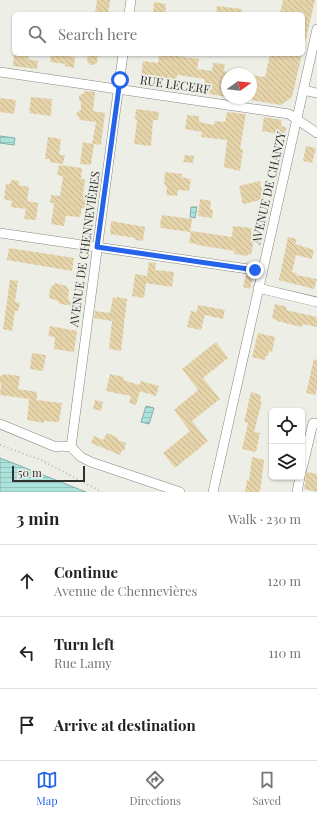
<!DOCTYPE html>
<meta charset="utf-8">
<style>
:root{--surface:#fff;--page:#f6f6f6;--text:#222;--muted:#767676;--line:#e0e0e0;--accent:#2563eb}
body{margin:0;font-family:"Playfair Display",serif;background:var(--page);color:var(--text)}
.controls{position:absolute;right:12px;bottom:12px;display:grid;overflow:hidden;border-radius:6px;box-shadow:0 1px 3px #0004}
.controls button{width:36px;height:36px;display:grid;place-items:center;padding:0;border:0;border-bottom:1px solid var(--line);background:var(--surface);color:var(--text);font:20px sans-serif}
.compass{position:absolute;left:221px;top:68px;width:36px;height:36px;border-radius:50%;background:var(--surface);box-shadow:0 1px 3px #0004;rotate:75deg}
.scale{position:absolute;left:12px;bottom:10px;width:73px;box-sizing:border-box;padding-left:4px;border:2px solid #30302e;border-top:0;font-size:11px;line-height:14px;white-space:nowrap;color:#30302e;-webkit-text-stroke:3px #edefe7;paint-order:stroke}
.stop{position:absolute;width:12px;height:12px;margin:-9px;border:3px solid #2563eb;border-radius:50%;background:#fff}
.stop.end{background:#2563eb;border-color:#fff;box-shadow:0 1px 4px #0008}
.list{margin:0;padding:0;list-style:none}
h2{display:flex;justify-content:space-between;align-items:center;height:52px;margin:0;padding:0 16px;font-size:17px}
h2 small{font-size:13px;font-weight:400;color:var(--muted)}
.list li{display:grid;grid-template-columns:26px 1fr auto;gap:12px;align-items:center;box-sizing:border-box;height:72px;padding:0 16px;border-top:1px solid var(--line)}
.list b{display:block;font-size:15px;white-space:nowrap}
.list p{margin:0;font-size:13px;white-space:nowrap;color:var(--muted)}
.list em{font-size:13px;font-style:normal;color:var(--muted)}
.icon{flex:none;width:22px;height:22px;fill:none;stroke:currentColor;stroke-width:2;stroke-linecap:round;stroke-linejoin:round}
.map{position:relative;flex:none;width:317px;height:492px;overflow:hidden}
.search{position:absolute;background:var(--surface);box-shadow:0 1px 3px #0004;left:12px;right:12px;top:12px;height:44px;display:flex;align-items:center;gap:10px;box-sizing:border-box;padding:0 14px;border-radius:6px;color:var(--muted);font-size:15px}
.sheet{height:268px;background:var(--surface)}
nav{display:flex;justify-content:space-around;align-items:center;box-sizing:border-box;height:56px;border-top:1px solid var(--line);background:var(--surface);font-size:11px;color:var(--muted)}
nav a{display:grid;justify-items:center;gap:2px}
nav .on{color:var(--accent)}
.map>svg:first-child{display:block}
</style>
<div class="map">
<svg width="317" height="492" viewBox="0 0 317 492">
<defs>
<pattern id="water-rules" width="6" height="5" patternUnits="userSpaceOnUse"><rect width="6" height="5" fill="#abe3dc"/><path d="M0 2.5h6" fill="none" stroke="#93c3bd"/></pattern>
<pattern id="building-back-hatch" width="6" height="6" patternUnits="userSpaceOnUse"><rect width="6" height="6" fill="#e5d3aa"/><path d="M-1 5l2 2M0 0l6 6M5-1l2 2" fill="none" stroke="#c5b593"/></pattern>
</defs>
<rect width="100%" height="100%" fill="#edefe7"/>
<g fill="url(#water-rules)" stroke="#86ada8">
<polygon points="0,136 15,138 14,145 0,143"/>
<polygon points="191,207 197,207 195,218 190,217"/>
<polygon points="146,406 154,408 149,424 141,422"/>
<polygon points="0,458 86,492 0,492"/>
</g>
<g fill="url(#building-back-hatch)">
<polygon points="97,0 110,0 108,14 95,13"/>
<polygon points="283,0 315,0 306,39 303,39 303,14 280,14"/>
<polygon points="154,2 166,4 165,14 153,14"/>
<polygon points="217,6 242,9 242,14 216,14"/>
<polygon points="14,54 29,54 28,59 38,61 37,69 13,66"/>
<polygon points="51,54 67,54 67,56 75,57 74,68 65,66 65,64 50,62"/>
<polygon points="88,54 98,54 97,63 93,65 90,65 87,61"/>
<polygon points="159,54 177,54 176,56 199,59 197,69 212,71 213,63 225,64 224,71 227,72 227,97 203,93 205,79 177,75 176,81 141,76 143,61 158,63"/>
<polygon points="270,54 302,54 292,97 281,105 251,100 251,75 265,77"/>
<polygon points="84,91 95,92 93,111 105,113 101,145 94,144 91,165 80,164 83,142 92,144 96,122 80,120 76,113 81,110 81,102 79,100 79,96 84,93"/>
<polygon points="31,97 52,99 51,116 29,113"/>
<polygon points="0,98 16,100 14,114 0,112"/>
<polygon points="136,109 159,112 158,120 153,120 151,146 134,144 137,120 135,119"/>
<polygon points="227,112 246,114 240,149 243,149 240,171 224,167 227,140 201,137 202,132 185,129 187,115 199,116 199,122 214,125 215,121 225,122"/>
<polygon points="264,117 282,120 281,126 286,127 285,135 262,131"/>
<polygon points="48,137 61,139 59,155 65,155 63,164 50,162 50,159 45,159"/>
<polygon points="306,146 316,148 312,163 303,161"/>
<polygon points="185,155 194,156 193,163 183,162"/>
<polygon points="59,165 82,168 81,179 85,179 83,194 94,195 92,210 82,208 80,217 66,216 64,226 51,224 54,203 50,203 51,195 60,196 63,176 57,175"/>
<polygon points="165,172 182,174 181,177 191,179 189,191 178,190 177,196 166,195 167,187 164,184"/>
<polygon points="11,180 19,181 18,185 29,187 27,201 38,203 36,220 24,219 26,209 11,207 12,201 4,199 6,184 10,184"/>
<polygon points="260,181 264,199 243,204 239,186"/>
<polygon points="200,199 211,201 210,209 213,210 212,218 198,216"/>
<polygon points="162,215 192,219 190,232 161,228 160,223"/>
<polygon points="111,221 145,227 143,241 135,240 135,238 110,234"/>
<polygon points="233,226 252,228 251,233 255,233 251,255 248,254 247,256 234,254 235,251 197,245 197,244 189,243 191,231 232,237"/>
<polygon points="288,237 297,239 295,244 314,250 312,259 296,255 292,272 297,273 296,275 317,279 314,289 279,280"/>
<polygon points="9,248 74,258 72,271 7,260"/>
<polygon points="149,262 156,263 155,270 174,272 172,287 146,283 144,298 132,296 135,274 147,276"/>
<polygon points="246,275 249,275 252,280 250,289 243,287"/>
<polygon points="10,280 18,281 15,302 20,303 18,311 15,311 12,331 3,329"/>
<polygon points="55,283 67,286 67,289 69,289 68,299 73,306 60,304 58,301 49,298 50,289"/>
<polygon points="113,297 117,298 117,297 127,299 121,351 109,349 112,321 94,318 95,311 110,313"/>
<polygon points="275,304 287,307 286,310 317,317 317,327 303,324 301,327 277,321 277,320 272,318"/>
<polygon points="198,305 225,310 223,319 205,315 201,330 187,327 191,311 197,312"/>
<polygon points="50,326 77,331 74,352 54,349 55,337 48,336"/>
<polygon points="258,333 275,337 272,352 269,351 268,356 266,356 265,360 252,357"/>
<polygon points="216,342 228,358 203,378 220,399 192,421 208,441 175,468 163,453 190,431 174,410 198,390 182,369"/>
<polygon points="32,353 46,355 43,371 30,369"/>
<polygon points="314,359 317,360 317,388 315,395 306,393"/>
<polygon points="3,374 20,376 18,389 37,392 37,400 62,403 59,422 44,421 44,423 27,420 29,399 0,395 1,384 0,383 0,376 2,376"/>
<polygon points="110,374 124,377 123,380 139,385 141,381 159,386 156,396 140,391 136,405 129,403 131,396 106,391"/>
<polygon points="251,392 261,395 260,401 262,401 254,432 260,433 256,452 242,449 248,423 244,422"/>
<polygon points="95,400 103,402 101,411 93,409"/>
<polygon points="107,433 118,438 118,440 126,443 124,451 122,450 120,455 91,443 94,436 103,440"/>
<polygon points="252,457 264,460 260,492 245,492 247,480 249,481"/>
<polygon points="307,472 317,474 317,492 304,489 306,478 305,474"/>
</g>
<g fill="none" stroke-linecap="round" stroke-linejoin="round">
<g stroke="#858780" stroke-width="10">
<g id="minor">
<polyline points="129,14 131,0"/>
<polyline points="0,72 289,114 317,133"/>
<polyline points="303,90 317,93"/>
<polyline points="0,233 262,271"/>
<polyline points="258,288 317,302"/>
<polyline points="0,424 56,447 62,446 71,447 81,457 91,462 180,492"/>
<polyline points="71,447 123,54"/>
<polyline points="302,469 313,423 317,424"/>
<polyline points="213,492 317,29"/>
<polyline points="297,492 300,477"/>
</g>
</g>
<polyline stroke="#abaca6" stroke-width="1.5" stroke-dasharray="1 3" stroke-linecap="butt" points="0,445 41,460 102,492"/>
<use href="#minor" stroke="#fff" stroke-width="9"/>
</g>
<g fill="none" stroke-linecap="round" stroke-linejoin="round">
<polyline stroke="#2563eb" stroke-width="5" points="120,80 97,247 255,270"/>
</g>
<g text-anchor="middle" stroke-width="4" stroke-linejoin="round" paint-order="stroke">
<g font-size="12" fill="#30302e" stroke="#edefe7">
<text transform="translate(175 85) rotate(8)" y="4">RUE LECERF</text>
<text transform="translate(269 188) rotate(-77)" y="4">AVENUE DE CHANZY</text>
<text transform="translate(85 249) rotate(-82)" y="4">AVENUE DE CHENNEVIÈRES</text>
</g>
</g>
</svg>
<div class="controls">
<button><svg class="icon" aria-label="locate" viewBox="0 0 24 24"><circle cx="12" cy="12" r="6"/><path d="M12 2v4M12 18v4M2 12h4M18 12h4"/></svg></button>
<button><svg class="icon" aria-label="layers" viewBox="0 0 24 24"><path d="M12 4l9 5-9 5-9-5zM3 14l9 5 9-5"/></svg></button>
</div>
<svg class="compass" viewBox="-18 -18 36 36"><path d="M0-13l5 13h-10z" fill="#e53935"/><path d="M0 13l5-13h-10z" fill="#767676"/></svg>
<div class="scale">50 m</div>
<div class="stop" style="left:120px;top:80px"></div>
<div class="stop end" style="left:255px;top:270px"></div>
<div class="search"><svg class="icon" aria-label="search" viewBox="0 0 24 24"><circle cx="10" cy="10" r="6"/><path d="M15 15l6 6"/></svg>Search here</div>
</div>
<section class="sheet">
<h2>3 min<small>Walk · 230 m</small></h2>
<ul class="list">
<li><svg class="icon" aria-label="ahead" viewBox="0 0 24 24"><path d="M12 20V5M6 11l6-6 6 6"/></svg><div><b>Continue</b><p>Avenue de Chennevières</p></div><em>120 m</em></li>
<li><svg class="icon" aria-label="left" viewBox="0 0 24 24"><path d="M17 20v-9H6M10 6l-5 5 5 5"/></svg><div><b>Turn left</b><p>Rue Lamy</p></div><em>110 m</em></li>
<li><svg class="icon" aria-label="arrive" viewBox="0 0 24 24"><path d="M6 21V4h12l-3 4 3 4H6"/></svg><div><b>Arrive at destination</b></div></li>
</ul>
</section>
<nav>
<a class="on"><svg class="icon" aria-label="map" viewBox="0 0 24 24"><path d="M3 6l6-2 6 2 6-2v14l-6 2-6-2-6 2zM9 4v14M15 6v14"/></svg>Map</a>
<a><svg class="icon" aria-label="directions" viewBox="0 0 24 24"><path d="M12 3l9 9-9 9-9-9zM9 14v-3h6M13 9l2 2-2 2"/></svg>Directions</a>
<a><svg class="icon" aria-label="saved" viewBox="0 0 24 24"><path d="M7 4h10v16l-5-4-5 4z"/></svg>Saved</a>
</nav>
